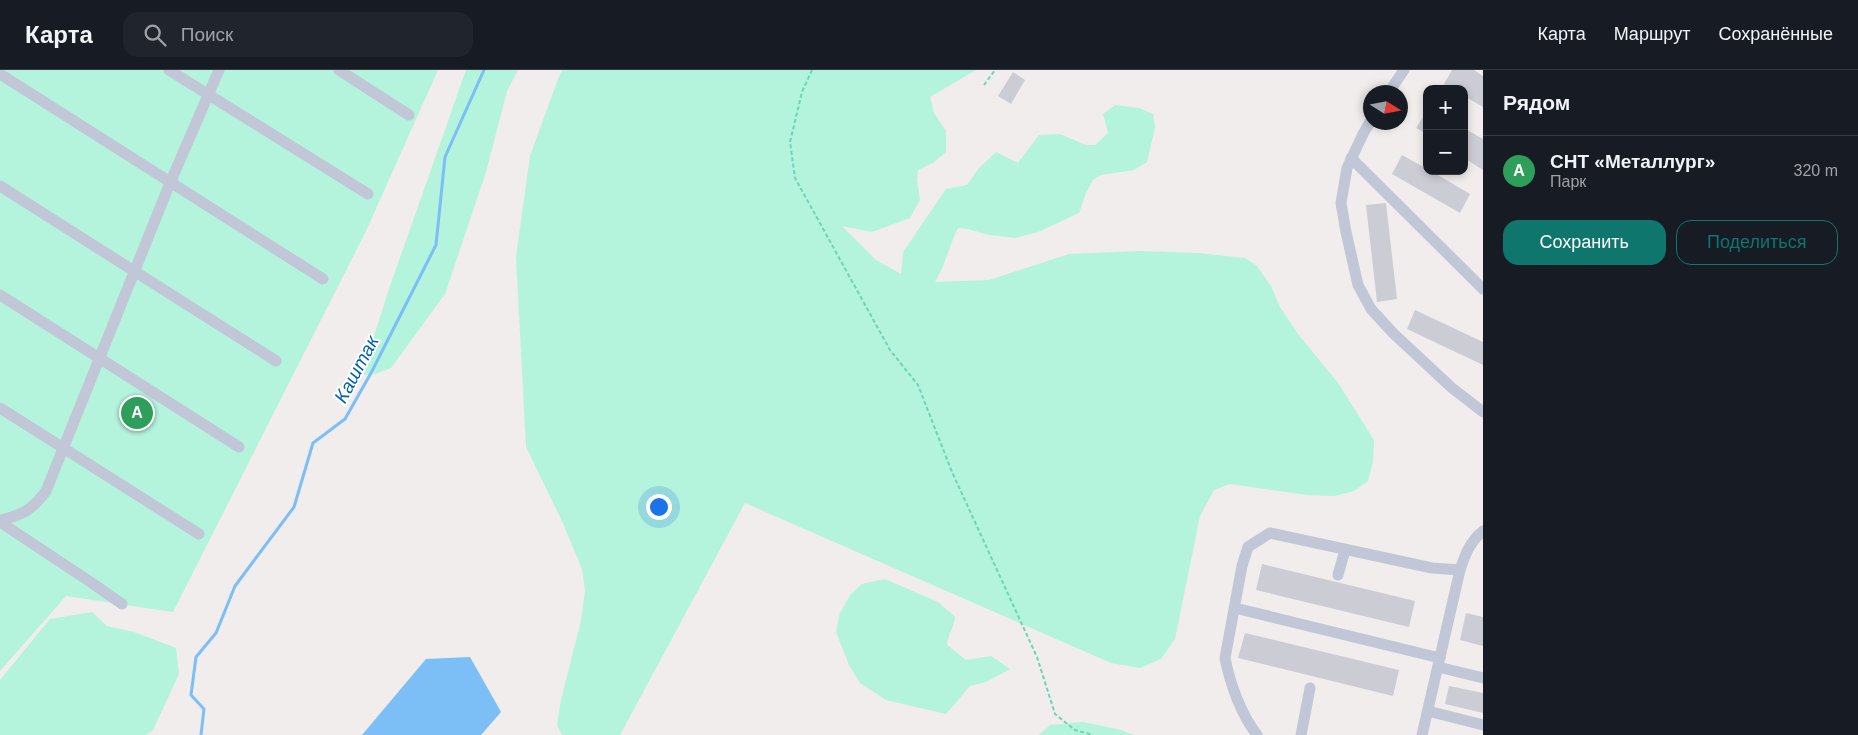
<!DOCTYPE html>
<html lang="ru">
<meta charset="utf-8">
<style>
:root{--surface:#171b24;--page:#20242c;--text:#f1f3f6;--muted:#9ea1a6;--line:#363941;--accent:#0f766e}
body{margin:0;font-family:Arial,sans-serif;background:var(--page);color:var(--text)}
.controls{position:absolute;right:15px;top:15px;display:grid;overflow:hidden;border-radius:10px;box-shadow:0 2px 8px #0003}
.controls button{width:45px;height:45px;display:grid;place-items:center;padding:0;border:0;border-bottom:1px solid var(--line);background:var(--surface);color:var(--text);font:25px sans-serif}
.compass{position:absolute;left:1363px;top:15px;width:45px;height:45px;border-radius:50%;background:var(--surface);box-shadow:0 2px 8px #0003;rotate:101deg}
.you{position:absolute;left:658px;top:436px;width:18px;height:18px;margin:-12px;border:4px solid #fff;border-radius:50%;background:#1a73e8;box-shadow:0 0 0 8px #1a73e833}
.badge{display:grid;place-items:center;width:32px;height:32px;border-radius:50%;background:var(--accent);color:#fff;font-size:16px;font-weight:700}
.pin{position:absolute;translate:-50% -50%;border:2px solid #fff;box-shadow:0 1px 5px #0006}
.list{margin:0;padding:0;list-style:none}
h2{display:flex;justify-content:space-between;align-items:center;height:65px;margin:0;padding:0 20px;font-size:21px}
h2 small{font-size:16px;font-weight:400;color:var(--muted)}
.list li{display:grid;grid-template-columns:32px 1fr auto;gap:15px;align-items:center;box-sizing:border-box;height:70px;padding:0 20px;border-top:1px solid var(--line)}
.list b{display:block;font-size:19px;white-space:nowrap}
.list p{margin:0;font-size:16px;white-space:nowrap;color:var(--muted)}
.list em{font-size:16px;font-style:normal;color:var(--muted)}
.actions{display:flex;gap:10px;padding:15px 20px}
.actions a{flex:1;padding:11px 0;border:1px solid var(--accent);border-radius:15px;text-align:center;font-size:18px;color:var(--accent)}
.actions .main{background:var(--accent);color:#fff}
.icon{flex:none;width:28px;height:28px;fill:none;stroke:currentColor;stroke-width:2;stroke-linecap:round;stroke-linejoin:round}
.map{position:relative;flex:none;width:1483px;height:665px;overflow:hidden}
header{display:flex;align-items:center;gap:30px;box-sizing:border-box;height:70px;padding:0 25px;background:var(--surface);border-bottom:1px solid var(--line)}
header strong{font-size:24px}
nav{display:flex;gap:28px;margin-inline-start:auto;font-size:18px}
.search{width:350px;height:45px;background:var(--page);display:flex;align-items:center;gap:12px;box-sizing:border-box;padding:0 18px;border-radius:15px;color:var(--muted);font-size:19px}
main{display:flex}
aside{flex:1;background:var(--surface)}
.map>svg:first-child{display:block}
</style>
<header>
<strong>Карта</strong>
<div class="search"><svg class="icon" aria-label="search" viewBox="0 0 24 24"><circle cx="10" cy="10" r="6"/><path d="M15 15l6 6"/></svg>Поиск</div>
<nav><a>Карта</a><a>Маршрут</a><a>Сохранённые</a></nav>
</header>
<main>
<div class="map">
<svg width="1483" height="665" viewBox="0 0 1483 665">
<rect width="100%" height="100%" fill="#f0edec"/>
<g fill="#b4f3dc">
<polygon points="0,0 438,0 366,161 173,542 66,526 0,601"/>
<polygon points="466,0 518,0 507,21 486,102 445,224 391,298 375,304 364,305 367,288 389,219"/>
<path d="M562,0H976L930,27L934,43L946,61V82L933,93L918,100L917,110L920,130L910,148L872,162L842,156L876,190L901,204L903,182L946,119L967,115L979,98L996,82L1018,93L1039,65L1060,64L1086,75H1095L1108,63L1103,44L1115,35L1139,38L1153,44L1155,57L1147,92L1134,100L1101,105L1093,110L1086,123L1079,143L1038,162L1015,168L989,165L968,159L958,158C949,176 945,196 935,212L989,210L1069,184L1141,181L1198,183L1245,188L1257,196L1271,216L1280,237L1298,264L1338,313L1374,370L1373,392L1368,411L1354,421L1335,426L1307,425L1230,414L1214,420L1200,446L1175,569L1161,589L1140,598L1111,593L745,433L620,665H562L557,655L561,630L581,551L585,521L582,499L562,451L526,377L516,187L530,86L558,9Z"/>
<path d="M885,509L938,532L955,547C954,558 948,564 947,575L966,590L991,586L1010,599L986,612L970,616L946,644L886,630L860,613L849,595L836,562L840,543L851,524L862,514Z"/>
<polygon points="92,542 107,556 134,562 176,578 179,604 153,660 146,665 0,665 0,610 50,549"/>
<polygon points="1083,652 1121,660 1133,665 1039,665 1050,655"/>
</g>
<polygon fill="#7cbef6" points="470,587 501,642 481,665 362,665 426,589"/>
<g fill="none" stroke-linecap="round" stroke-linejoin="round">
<polyline stroke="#7cbef6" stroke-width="3" points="201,665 204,639 191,625 196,587 216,563 235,516 294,437 313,373 345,349 371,303 436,175 445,87 484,0"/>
</g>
<g fill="#ccccd5">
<polygon points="1452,0 1474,0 1483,6 1483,37 1464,26 1464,19 1452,19 1444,14"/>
<polygon points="1013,2 1025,10 1011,34 998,26"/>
<polygon points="1427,41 1427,64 1416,58"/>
<polygon points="1464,58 1483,69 1483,100 1464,88"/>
<polygon points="1402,85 1427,99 1427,101 1431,101 1470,124 1460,143 1392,104"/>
<polygon points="1386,133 1397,229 1377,232 1366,135"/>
<polygon points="1415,240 1483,272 1483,295 1407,259"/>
<polygon points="1262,494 1415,531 1409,557 1256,520"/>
<polygon points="1466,543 1483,547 1483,576 1460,570"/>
<polygon points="1245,563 1399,600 1393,626 1238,588"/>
<polygon points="1449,616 1483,623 1483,643 1445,634"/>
</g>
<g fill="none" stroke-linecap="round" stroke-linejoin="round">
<g stroke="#69d5ba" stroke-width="2" stroke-dasharray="4 2.5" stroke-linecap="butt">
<polyline points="812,0 802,22 790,72 795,108 890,280 918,315 952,402 1037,587 1055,644 1075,660 1093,665"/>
<polyline points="984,15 995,0"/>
</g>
<g stroke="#c1c7d6" stroke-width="11">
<polyline points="169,0 368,124"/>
<polyline points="339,0 409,45"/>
<polyline points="0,4 323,209"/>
<polyline points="1389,22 1404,0"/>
<polyline points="1370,52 1363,64 1347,98 1341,133 1346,162 1358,215 1371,239 1393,263 1452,318 1483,342"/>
<polyline points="1351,88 1483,219"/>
<polyline points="0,116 276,291"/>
<polyline points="0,225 239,377"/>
<polyline points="0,338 199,464"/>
<path d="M0,450C23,445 32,440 46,421L170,113L219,0"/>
<polyline points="0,452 92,513 122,534"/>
<polyline points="1338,505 1345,480"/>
<polyline points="1235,538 1440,588"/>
<polyline points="1438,597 1483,608"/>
<polyline points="1428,641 1483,655"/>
<path d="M1257,665C1241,644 1230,614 1225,588L1242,496L1248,477L1270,463L1432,498L1460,500"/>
<polyline points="1301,665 1310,618"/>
<path d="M1422,665L1460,500C1465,485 1470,471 1483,461"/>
</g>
</g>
<g text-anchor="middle" stroke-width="4" stroke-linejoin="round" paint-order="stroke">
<g font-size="19" font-style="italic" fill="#0061b1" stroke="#fff">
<text transform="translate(356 299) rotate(-62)" y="7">Каштак</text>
</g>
</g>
</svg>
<div class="controls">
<button>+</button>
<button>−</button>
</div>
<svg class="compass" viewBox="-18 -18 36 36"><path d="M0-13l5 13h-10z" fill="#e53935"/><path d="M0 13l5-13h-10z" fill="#9ea1a6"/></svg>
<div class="you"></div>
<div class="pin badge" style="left:137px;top:343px;background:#2e9e5b">A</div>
</div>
<aside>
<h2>Рядом<small></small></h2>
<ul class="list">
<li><span class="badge" style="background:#2e9e5b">A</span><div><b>СНТ «Металлург»</b><p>Парк</p></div><em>320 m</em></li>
</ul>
<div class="actions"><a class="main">Сохранить</a><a>Поделиться</a></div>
</aside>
</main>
